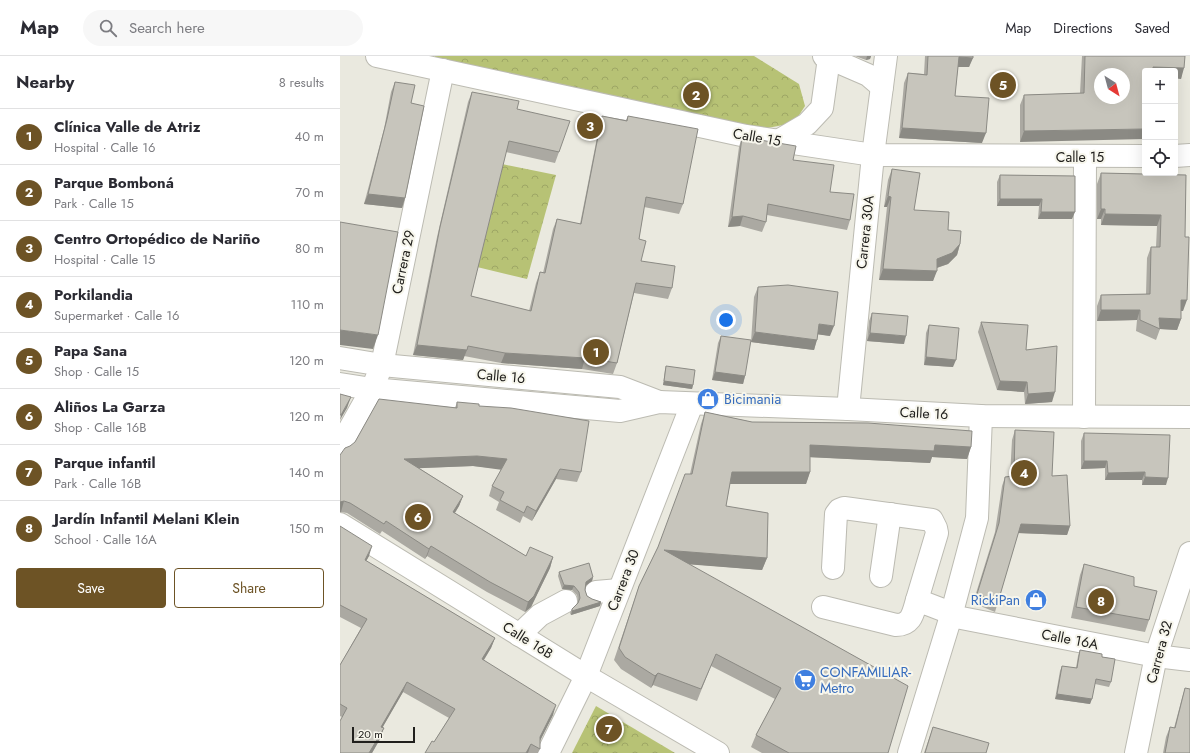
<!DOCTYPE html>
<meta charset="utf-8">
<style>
:root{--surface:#fff;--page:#f7f7f7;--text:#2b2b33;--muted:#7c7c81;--line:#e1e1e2;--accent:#6d5325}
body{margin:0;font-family:Jost,sans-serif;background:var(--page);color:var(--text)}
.controls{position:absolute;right:12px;top:12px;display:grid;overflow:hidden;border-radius:4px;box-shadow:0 4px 16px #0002}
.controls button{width:36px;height:36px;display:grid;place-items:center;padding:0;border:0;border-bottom:1px solid var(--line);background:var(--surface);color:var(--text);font:20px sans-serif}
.compass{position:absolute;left:754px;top:12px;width:36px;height:36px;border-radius:50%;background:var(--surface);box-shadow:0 4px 16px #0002;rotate:144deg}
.scale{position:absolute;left:12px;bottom:10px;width:63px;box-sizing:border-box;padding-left:4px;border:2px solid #21201d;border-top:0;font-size:11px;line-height:14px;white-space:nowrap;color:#21201d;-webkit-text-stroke:3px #f7f6ec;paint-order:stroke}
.you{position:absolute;left:386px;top:264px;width:14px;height:14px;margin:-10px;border:3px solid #fff;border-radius:50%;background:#1a73e8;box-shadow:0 0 0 6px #1a73e833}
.badge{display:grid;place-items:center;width:26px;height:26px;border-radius:50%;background:var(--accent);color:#fff;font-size:13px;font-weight:700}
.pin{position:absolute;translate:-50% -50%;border:2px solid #fff;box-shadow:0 1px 4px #0006}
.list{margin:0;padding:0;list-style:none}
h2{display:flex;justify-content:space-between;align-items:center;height:52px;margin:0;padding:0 16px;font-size:17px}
h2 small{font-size:13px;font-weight:400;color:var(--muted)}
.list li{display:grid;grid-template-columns:26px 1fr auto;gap:12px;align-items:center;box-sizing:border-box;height:56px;padding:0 16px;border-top:1px solid var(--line)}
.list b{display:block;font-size:15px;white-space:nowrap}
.list p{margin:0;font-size:13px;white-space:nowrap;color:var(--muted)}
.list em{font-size:13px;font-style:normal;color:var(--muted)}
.actions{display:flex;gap:8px;padding:12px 16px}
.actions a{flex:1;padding:9px 0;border:1px solid var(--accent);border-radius:4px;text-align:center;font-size:14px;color:var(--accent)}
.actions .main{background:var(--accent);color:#fff}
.icon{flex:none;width:22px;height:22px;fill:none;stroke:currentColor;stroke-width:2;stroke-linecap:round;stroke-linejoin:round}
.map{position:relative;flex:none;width:850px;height:697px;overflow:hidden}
header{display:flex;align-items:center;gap:24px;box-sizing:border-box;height:56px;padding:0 20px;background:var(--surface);border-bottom:1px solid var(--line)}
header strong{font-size:19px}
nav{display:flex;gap:22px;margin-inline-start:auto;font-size:14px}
.search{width:280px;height:36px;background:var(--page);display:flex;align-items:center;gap:10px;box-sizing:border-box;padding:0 14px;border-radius:22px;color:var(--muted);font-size:15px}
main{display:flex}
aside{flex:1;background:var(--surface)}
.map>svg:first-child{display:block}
</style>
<header>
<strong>Map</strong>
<div class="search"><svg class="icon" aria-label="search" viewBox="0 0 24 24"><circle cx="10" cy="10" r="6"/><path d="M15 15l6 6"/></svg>Search here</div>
<nav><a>Map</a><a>Directions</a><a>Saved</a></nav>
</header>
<main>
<aside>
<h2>Nearby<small>8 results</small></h2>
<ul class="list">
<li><span class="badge">1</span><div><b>Clínica Valle de Atriz</b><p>Hospital · Calle 16</p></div><em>40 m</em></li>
<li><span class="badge">2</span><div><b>Parque Bomboná</b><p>Park · Calle 15</p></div><em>70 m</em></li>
<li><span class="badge">3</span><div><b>Centro Ortopédico de Nariño</b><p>Hospital · Calle 15</p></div><em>80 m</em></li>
<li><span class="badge">4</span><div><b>Porkilandia</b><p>Supermarket · Calle 16</p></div><em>110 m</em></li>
<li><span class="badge">5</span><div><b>Papa Sana</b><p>Shop · Calle 15</p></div><em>120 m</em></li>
<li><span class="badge">6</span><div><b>Aliños La Garza</b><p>Shop · Calle 16B</p></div><em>120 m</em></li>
<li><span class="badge">7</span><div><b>Parque infantil</b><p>Park · Calle 16B</p></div><em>140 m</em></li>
<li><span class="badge">8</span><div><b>Jardín Infantil Melani Klein</b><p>School · Calle 16A</p></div><em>150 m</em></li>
</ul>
<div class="actions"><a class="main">Save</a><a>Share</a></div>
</aside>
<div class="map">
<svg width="850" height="697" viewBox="0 0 850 697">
<defs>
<pattern id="park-crowns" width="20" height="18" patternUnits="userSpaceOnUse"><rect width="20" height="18" fill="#b7c275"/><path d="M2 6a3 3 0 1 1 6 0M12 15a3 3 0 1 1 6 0" fill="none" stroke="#9da665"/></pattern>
</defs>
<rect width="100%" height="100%" fill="#eae9df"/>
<g fill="url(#park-crowns)">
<polygon points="95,0 414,0 459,28 465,50 454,67 422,73 92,8"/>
<polygon points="162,108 216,119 187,223 137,211"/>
<polygon points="256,650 335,697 232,697"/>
</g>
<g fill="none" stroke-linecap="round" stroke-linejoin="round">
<g stroke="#bcbbb2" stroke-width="24">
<g id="minor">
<polyline points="37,0 406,80 533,99 805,100"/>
<polyline points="484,0 528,19 542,31"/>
<polyline points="438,85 467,68 482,52 489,2"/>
<polyline points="835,100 850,99"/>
<polyline points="0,302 42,309 280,331 319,346"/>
<polyline points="0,328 32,333 280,355 319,346 508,353 641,360 850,361"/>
<polyline points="508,353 533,99 546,0"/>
<polyline points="744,361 745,101"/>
<polyline points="0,390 32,333 42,309 103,14"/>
<polyline points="0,468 246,620 378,697"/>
<polyline points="493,512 496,458 499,454 504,452 592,464 596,472 597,477 577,544"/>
<polyline points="541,520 550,458"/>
<polyline points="256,536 279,534"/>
<path d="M483,551L556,569C572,569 573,557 577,544L603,554L611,560L816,600L850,604"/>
<polyline points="179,579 200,559 226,545"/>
<polyline points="208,697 246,620 352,348"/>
<polyline points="569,697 611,560 637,462 641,360"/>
<polyline points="796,697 816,600 850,497"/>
</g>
</g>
<use href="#minor" stroke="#fff" stroke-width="22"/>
</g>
<g fill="#aba9a2">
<polygon points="515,0 531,0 530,3 526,4"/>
<polygon points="585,0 633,0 629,11 618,11 615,40 642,87 559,82 564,27 568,17 584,18"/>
<polygon points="742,0 845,0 841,23 835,22 835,15 805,15 680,86 680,49 684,39 740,37"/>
<polygon points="55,26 71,47 65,142 62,152 24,148 44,73 51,36"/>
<polygon points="132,36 177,53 219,96 215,107 166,96 131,240 189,255 196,227 200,216 203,217 213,173 217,163 240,168 259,71 262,60 286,64 288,60 343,148 339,158 304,151 299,183 301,205 332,232 328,243 294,237 277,307 273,318 242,313 161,307 124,300 123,304 73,299 97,181 128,46"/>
<polygon points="402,81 453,104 490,136 510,164 507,174 427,159 426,166 422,176 400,170 388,171 399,91"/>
<polygon points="552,113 574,154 608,174 620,188 617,199 608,208 597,212 593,225 539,224 547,151 544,151 548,124"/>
<polygon points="761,117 846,119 843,255 841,255 841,263 837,274 820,273 816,284 796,275 797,264 757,265 757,250 761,239 806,238 807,202 811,191 816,191 817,170 761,169 761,163 757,163 757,128"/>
<polygon points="660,119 735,120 732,163 698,163 699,150 657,150 657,126"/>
<polygon points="418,231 490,280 478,278 474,294 411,286 414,241"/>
<polygon points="532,257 564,288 527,285 529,265"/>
<polygon points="641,266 686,294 712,346 685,348 684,336 657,334 638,276"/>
<polygon points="589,269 613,311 584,309 586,277"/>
<polygon points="381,280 405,320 403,328 372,324 378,287"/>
<polygon points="326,310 353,329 352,333 323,329 325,314"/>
<polygon points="117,346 139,350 241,416 237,426 216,423 192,465 183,460 180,467 156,454 159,446 149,440 152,430 162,413 133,410 79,412 123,440 119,450 115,457 186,500 213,501 210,512 191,551 185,556 147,536 87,500 85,503 42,475 40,478 7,457 1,456 0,399 115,352"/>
<polygon points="365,356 412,366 631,391 627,403 592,401 590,407 470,401 470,416 466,428 390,428 386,450 427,502 422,514 350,508 548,697 422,697 411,691 416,679 435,643 371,610 357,645 313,629 311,632 281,613 274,604 299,530 318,491 350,418 361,368"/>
<polygon points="675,374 712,420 730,470 727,479 678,477 658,546 655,556 633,547 655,476 662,430 665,421 670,420 672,384"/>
<polygon points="744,377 826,429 802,429 802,424 765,424 765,412 741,413 741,385"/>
<polygon points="0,470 29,500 26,505 155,582 151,592 144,604 213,659 200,684 200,693 198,697 85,697 94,686 109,662 63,636 42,672 40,683 32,697 0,697 2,661 0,660 0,609 21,572 0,561"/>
<polygon points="744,508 794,530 809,564 805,576 731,562 740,519"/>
<polygon points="219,516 253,521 252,525 246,530 245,534 247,540 252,543 261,546 260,550 231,559 230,557 232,553 238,548 238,546 237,539 232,534 222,533 218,520"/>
<polygon points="740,594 762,601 771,626 769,631 755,628 750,648 715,643 720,615 722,610 736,612 738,600"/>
<polygon points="845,632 850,697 823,697 826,681 830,671 834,672 842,642"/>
<polygon points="593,671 646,697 584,697"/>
</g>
<g fill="#8b8a84">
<polygon points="527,0 531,0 530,3 526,4"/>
<polygon points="619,1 633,2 629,11 615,11"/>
<polygon points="813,11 844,12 841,23 835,22 835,15 812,15"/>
<polygon points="562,72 646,77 642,87 559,82"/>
<polygon points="805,73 805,83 680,86 684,75"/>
<polygon points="28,138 65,142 62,152 24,148"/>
<polygon points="548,140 551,141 547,151 544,151"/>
<polygon points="660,143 702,143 699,150 657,150"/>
<polygon points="761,153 765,153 761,163 757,163"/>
<polygon points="701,156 735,156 732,163 698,163"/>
<polygon points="765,158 821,159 817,170 761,169"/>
<polygon points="403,160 400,170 388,171 392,161"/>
<polygon points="620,188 617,199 608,208 593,213 597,203"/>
<polygon points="543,213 597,215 593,225 539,224"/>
<polygon points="841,244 847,244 843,255 837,255"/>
<polygon points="761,254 800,254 797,264 757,265"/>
<polygon points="819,262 841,263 837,274 820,273"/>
<polygon points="479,268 494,270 490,280 475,278"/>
<polygon points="0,274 38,279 33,293 0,289"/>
<polygon points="415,276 477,284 474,294 411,286"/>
<polygon points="530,277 566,280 564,288 527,285"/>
<polygon points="77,289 127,294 123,304 73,299"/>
<polygon points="165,297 245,302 242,313 161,307"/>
<polygon points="586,301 616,304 613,311 584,309"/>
<polygon points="375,316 405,320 403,328 372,324"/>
<polygon points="324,325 353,329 352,333 323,329"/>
<polygon points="660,325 687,326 684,336 657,334"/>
<polygon points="715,336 712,346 685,348 688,338"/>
<polygon points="11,341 7,352 0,364 1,359"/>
<polygon points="470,389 595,389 631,391 627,403 592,401 590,407 466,401"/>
<polygon points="137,400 167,403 163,414 133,410 60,413 64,403"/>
<polygon points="744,405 767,405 765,412 741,413"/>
<polygon points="220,413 216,423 192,465 196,455"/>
<polygon points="392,416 470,416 466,428 387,428"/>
<polygon points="805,416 802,424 765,424 768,417"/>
<polygon points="805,421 828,422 826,429 802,429"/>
<polygon points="123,440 119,450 109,466 113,456"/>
<polygon points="4,445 1,456 0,456 0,446"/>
<polygon points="681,468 730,470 727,479 678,477"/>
<polygon points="32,490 29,500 21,514 25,504"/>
<polygon points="91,490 87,500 85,503 89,493"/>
<polygon points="324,494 427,502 422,514 319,506"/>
<polygon points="213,501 210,512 191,551 185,556 188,546"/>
<polygon points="253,521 252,525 245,530 246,526"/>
<polygon points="224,529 234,530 232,534 222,533"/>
<polygon points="261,546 260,550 231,559 232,555"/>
<polygon points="155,582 151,592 138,613 142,603"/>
<polygon points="318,617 313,629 311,632 315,620"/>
<polygon points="67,626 63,636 37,681 41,671"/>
<polygon points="717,638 752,643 750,648 715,643"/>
<polygon points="216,649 213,659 197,691 200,681"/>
<polygon points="44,672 40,683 32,697 29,697"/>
<polygon points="191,688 188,697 186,697"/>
</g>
<g fill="#c7c5bc" stroke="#8b8a84" fill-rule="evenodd">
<polygon points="588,0 633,0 633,2 619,1 615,40 649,42 646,77 562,72 568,17 587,19"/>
<path d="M745,0H845L844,12L813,11V15H805V73L684,75V39L744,37ZM760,18H784V42H760Z"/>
<polygon points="55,26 75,29 71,47 84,50 65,142 28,138 47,63"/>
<polygon points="132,36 179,45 177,53 230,65 219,96 169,85 131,240 191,255 200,216 205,217 217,163 241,168 262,60 287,65 288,60 358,73 343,148 306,141 299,183 306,185 301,205 335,210 332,232 296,227 277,307 245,302 165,297 128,290 127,294 77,289 100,171"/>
<polygon points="402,81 456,90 453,104 494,109 490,136 514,138 510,164 428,148 426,166 403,160 392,161"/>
<polygon points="552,113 580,117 574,154 609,156 608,174 621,175 620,188 612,197 597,203 597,215 543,213 551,141 548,140"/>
<polygon points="761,117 846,119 845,181 849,181 847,244 841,244 841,263 819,262 820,273 800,264 800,254 761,254 761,239 810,238 811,191 820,191 821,159 765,158 765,153 761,153"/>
<polygon points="660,119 735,120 735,156 701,156 702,143 660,143"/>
<polygon points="0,166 58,176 38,279 0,274"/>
<polygon points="448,229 498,236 494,270 479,268 477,284 415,276 418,231"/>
<polygon points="532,257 568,260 566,280 530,277"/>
<polygon points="641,266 688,269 686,294 717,290 715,336 688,338 687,326 660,325"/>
<polygon points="589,269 619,272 616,304 586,301"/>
<polygon points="381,280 411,284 405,320 375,316"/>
<polygon points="326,310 355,314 353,329 324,325"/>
<polygon points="0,338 11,341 1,359 0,359"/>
<polygon points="39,343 117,352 117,346 139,348 139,350 171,352 249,365 241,416 220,413 196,455 187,450 184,457 160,444 164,436 152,430 167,403 137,400 64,403 123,440 113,456 186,500 190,491 213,501 194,540 188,546 150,526 91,490 89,493 46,465 44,468 10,447 4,445 0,446 0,399 5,392 10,390 15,386"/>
<polygon points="365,356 412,366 528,367 632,375 631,391 595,389 594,395 470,389 470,416 392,416 386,450 428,457 427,502 324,494 568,630 548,697 449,697 416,679 441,632 376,598 361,633 318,617 315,620 285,601 279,592 299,530 318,491 345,418 352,418"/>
<polygon points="675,374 714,376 712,420 727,419 730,470 681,468 658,546 637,538 659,467 665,421 674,420"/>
<polygon points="744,377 830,379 828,422 805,421 805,416 768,417 767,405 744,405"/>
<polygon points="0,470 32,490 25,504 155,582 142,603 216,649 200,681 200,693 191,688 186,697 85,697 92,685 94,686 115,653 67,626 41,671 44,672 29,697 0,697 0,665 7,652 0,648 0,609 27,563 0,549"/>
<polygon points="249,507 253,521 246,526 245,534 247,540 252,543 261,546 232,555 232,553 238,547 240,542 239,536 234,530 224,529 219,516"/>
<polygon points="744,508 794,521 794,530 817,535 809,564 736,551"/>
<polygon points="740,594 762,598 762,601 775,603 771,626 756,623 752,643 717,638 722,610 737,612"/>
<polygon points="845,632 850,633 850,697 825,697 830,671 835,672"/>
<polygon points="593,671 649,687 646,697 585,697"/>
</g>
<defs>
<g id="shop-disc" transform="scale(1.15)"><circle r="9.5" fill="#3f7fe0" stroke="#f7f6ec"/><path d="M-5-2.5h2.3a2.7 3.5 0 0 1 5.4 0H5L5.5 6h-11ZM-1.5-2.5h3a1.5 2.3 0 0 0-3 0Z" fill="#fff"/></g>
<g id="supermarket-disc" transform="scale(1.15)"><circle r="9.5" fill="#3f7fe0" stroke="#f7f6ec"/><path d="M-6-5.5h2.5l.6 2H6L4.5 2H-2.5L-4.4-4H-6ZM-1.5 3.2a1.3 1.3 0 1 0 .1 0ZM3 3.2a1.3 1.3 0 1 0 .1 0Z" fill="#fff"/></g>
</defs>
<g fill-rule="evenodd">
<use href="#shop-disc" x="368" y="343"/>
<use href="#shop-disc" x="696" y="544"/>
<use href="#supermarket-disc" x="465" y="624"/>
</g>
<g text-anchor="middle" stroke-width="4" stroke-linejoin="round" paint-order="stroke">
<g font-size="14" fill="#21201d" stroke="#f7f6ec">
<text transform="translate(417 81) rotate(10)" y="5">Calle 15</text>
<text x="740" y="106">Calle 15</text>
<text transform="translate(525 176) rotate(-84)" y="5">Carrera 30A</text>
<text transform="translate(63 206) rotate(-78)" y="5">Carrera 29</text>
<text transform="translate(161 320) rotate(5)" y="5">Calle 16</text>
<text transform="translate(584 357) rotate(3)" y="5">Calle 16</text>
<text transform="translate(283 524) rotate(-69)" y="5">Carrera 30</text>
<text transform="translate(730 583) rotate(11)" y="5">Calle 16A</text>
<text transform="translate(188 584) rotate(32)" y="5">Calle 16B</text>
<text transform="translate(819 596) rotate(-75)" y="5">Carrera 32</text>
</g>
<g font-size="14" fill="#366cbe" stroke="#f7f6ec" text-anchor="start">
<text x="384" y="348">Bicimania</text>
<text x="680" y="549" text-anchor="end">RickiPan</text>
<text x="480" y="621">CONFAMILIAR-<tspan x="480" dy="16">Metro</tspan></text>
</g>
</g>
</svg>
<div class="controls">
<button>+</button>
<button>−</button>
<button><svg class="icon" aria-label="locate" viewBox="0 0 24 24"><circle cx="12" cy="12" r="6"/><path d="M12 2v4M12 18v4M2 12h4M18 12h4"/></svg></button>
</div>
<svg class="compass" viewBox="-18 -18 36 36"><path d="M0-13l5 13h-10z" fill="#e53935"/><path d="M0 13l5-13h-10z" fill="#7c7c81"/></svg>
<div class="scale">20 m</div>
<div class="you"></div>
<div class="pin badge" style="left:256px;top:296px">1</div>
<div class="pin badge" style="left:356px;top:39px">2</div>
<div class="pin badge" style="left:250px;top:70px">3</div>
<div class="pin badge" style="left:684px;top:417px">4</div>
<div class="pin badge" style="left:663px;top:29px">5</div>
<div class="pin badge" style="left:78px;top:461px">6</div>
<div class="pin badge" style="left:269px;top:673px">7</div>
<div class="pin badge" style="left:761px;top:545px">8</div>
</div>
</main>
